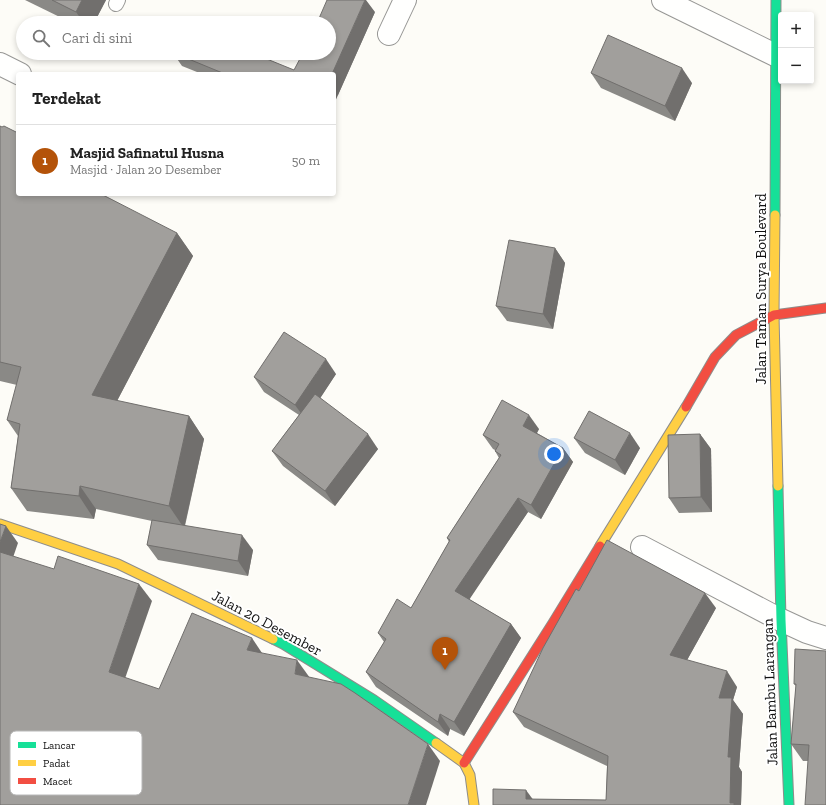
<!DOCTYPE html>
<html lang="id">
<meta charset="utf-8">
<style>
:root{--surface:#fff;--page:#f2f2f2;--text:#222;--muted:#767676;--line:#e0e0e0;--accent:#b45309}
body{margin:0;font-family:"Zilla Slab",serif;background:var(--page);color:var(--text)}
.controls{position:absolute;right:12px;top:12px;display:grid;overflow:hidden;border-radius:4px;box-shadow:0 2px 6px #0003}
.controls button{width:36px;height:36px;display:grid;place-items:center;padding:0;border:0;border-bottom:1px solid var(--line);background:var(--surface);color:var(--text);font:20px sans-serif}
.you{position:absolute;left:554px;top:454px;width:14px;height:14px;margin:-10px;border:3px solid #fff;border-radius:50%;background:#1a73e8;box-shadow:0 0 0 6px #1a73e833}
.badge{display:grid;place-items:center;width:26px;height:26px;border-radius:50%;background:var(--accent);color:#fff;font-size:13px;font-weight:700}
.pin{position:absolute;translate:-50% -33px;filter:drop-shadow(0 1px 2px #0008)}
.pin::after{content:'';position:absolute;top:21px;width:14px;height:12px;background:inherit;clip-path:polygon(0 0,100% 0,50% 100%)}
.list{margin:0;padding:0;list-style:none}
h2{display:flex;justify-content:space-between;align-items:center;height:52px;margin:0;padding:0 16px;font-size:17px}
h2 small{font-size:13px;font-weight:400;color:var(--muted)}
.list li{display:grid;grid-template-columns:26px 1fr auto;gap:12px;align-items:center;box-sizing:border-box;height:72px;padding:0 16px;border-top:1px solid var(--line)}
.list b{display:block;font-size:15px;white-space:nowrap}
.list p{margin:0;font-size:13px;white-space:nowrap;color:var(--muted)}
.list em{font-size:13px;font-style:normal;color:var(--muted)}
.icon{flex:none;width:22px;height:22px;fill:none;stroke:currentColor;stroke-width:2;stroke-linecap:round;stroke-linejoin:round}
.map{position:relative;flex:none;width:826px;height:805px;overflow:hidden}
.search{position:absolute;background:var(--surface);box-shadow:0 2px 6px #0003;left:16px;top:16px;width:320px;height:44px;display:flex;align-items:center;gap:10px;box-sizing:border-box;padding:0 14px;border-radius:22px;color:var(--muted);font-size:15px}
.panel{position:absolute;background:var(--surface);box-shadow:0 2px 6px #0003;left:16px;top:72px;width:320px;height:124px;border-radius:4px}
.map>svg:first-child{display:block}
</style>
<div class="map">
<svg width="826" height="805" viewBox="0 0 826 805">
<rect width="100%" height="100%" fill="#fdfcf7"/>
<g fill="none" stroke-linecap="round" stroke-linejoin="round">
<g stroke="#979795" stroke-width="16">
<polyline id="lane" points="116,4 118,0"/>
</g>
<g stroke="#979795" stroke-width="24">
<g id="street">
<polyline points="663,0 775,55"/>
<polyline points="389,34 405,0"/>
<polyline points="0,64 20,74"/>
<polyline points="642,547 781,620 807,632 826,638"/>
</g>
</g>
<g stroke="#8e8d8b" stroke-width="11">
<g id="fast">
<polyline points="775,215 776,0"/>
<polyline points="778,486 781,620 789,805"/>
<polyline points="273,639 283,644 374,700 436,743"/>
</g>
</g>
<g stroke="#8e8d8b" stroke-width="11">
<g id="slow">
<polyline points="775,215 774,315 778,486"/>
<polyline points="0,524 118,564 273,639"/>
<polyline points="600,546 686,407"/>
<polyline points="436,743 464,763 470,775 474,805"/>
</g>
</g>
<g stroke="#8e8d8b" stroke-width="11">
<g id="jam">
<polyline points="686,407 715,357 736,335 774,315 826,308"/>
<polyline points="464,763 553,623 600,546"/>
</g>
</g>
<use href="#lane" stroke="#fffffe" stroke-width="14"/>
<use href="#street" stroke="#fffffe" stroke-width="22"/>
<use href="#fast" stroke="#16e098" stroke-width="9"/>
<use href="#slow" stroke="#ffcf43" stroke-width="9"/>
<use href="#jam" stroke="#f24e42" stroke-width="9"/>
</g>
<g fill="#8a8986">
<polygon points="25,0 106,0 94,23 72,23"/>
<polygon points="375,12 338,95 334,74 202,74 182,66 173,53 294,70 329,53"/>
<polygon points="591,73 692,83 675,121 601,88"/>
<polygon points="0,126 18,194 177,233 193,256 117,401 189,416 204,439 185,526 253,550 248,576 158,560 147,545 152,521 96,509 94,519 27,511 11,488 18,436 7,420 17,385 0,381"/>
<polygon points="555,248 565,263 553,329 507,321 496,306"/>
<polygon points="336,374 320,398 378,449 335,506 283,466 272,451 299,415 264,392 254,377"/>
<polygon points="539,429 537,433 563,448 573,462 541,519 528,512 469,599 511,624 521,638 464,736 450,729 448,736 376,687 366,672 384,642 378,633 411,608 449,542 447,538 499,458 495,451 495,450 493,449 483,435"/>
<polygon points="700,434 711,449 712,512 679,513 669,498"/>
<polygon points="574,438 640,448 625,475 585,453"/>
<polygon points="579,591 716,608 687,660 737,687 733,700 743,714 739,767 742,772 741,805 493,805 533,799 606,800 607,766 524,727 513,712"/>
<polygon points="826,651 808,761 803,761 791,744 796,686 794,684"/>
</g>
<g fill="#716f6d">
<polygon points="82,0 106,0 94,23 84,23 76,12"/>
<polygon points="365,0 366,0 375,12 334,104 334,74 332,74"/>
<polygon points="682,68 692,83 675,121 665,106"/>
<polygon points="177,233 193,256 108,418 92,395"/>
<polygon points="555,248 565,263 553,329 543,314"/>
<polygon points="326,359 336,374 306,420 295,405"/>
<polygon points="529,415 539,429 533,440 523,426"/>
<polygon points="189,416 204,439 184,528 169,506"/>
<polygon points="630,433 640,448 625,475 615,460"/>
<polygon points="368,434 378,449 335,506 325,491"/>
<polygon points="700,434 711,449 712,512 701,497"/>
<polygon points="563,448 573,462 541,519 531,505"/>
<polygon points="80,486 96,509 94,519 79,496"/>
<polygon points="518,498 528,512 465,606 455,591"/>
<polygon points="6,526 18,543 9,569 0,555 0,542"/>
<polygon points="242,535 253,550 248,576 238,561"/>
<polygon points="139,584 152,601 121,690 109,672"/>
<polygon points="705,593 716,608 681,671 670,655"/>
<polygon points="511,624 521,638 464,736 454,722"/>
<polygon points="252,638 264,656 247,650"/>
<polygon points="297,660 310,678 295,674"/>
<polygon points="727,671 737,687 733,700 743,714 739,767 742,772 741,805 731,805 730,803 728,757 719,698"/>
<polygon points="440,714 450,729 448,736 438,722"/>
<polygon points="428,744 440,761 426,805 408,805"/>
<polygon points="526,790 537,805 526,799"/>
</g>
<g fill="#a19f9c" stroke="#716f6d">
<polygon points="52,0 82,0 76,12"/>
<polygon points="327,0 365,0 332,74 225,74 174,53 252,53 294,70 303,53 329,53 329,23 317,23"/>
<polygon points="608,35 682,68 665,106 591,73"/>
<polygon points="0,126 2,127 4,126 18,133 18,194 101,194 177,233 92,395 189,416 169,506 80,486 79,496 11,488 20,424 7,420 21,367 0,362"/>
<polygon points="509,240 555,248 543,314 496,306"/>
<polygon points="284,332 326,359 295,405 254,377"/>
<polygon points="315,394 368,434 325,491 272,451"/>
<polygon points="502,400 529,415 523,426 563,448 531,505 518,498 455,591 511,624 454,722 440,714 438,722 366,672 386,639 378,633 397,599 411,608 450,540 447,538 501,455 495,451 499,444 483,435"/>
<polygon points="589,411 630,433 615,460 574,438"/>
<polygon points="700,434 701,497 669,498 668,435"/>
<polygon points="152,520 242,535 238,561 147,545"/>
<polygon points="0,524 6,526 0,542"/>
<polygon points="607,540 705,593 670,655 727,671 719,698 732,698 728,757 731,757 730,803 734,803 734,805 493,805 493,789 526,790 526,799 606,800 608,756 513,712 543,648 576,589 579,591"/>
<polygon points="0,552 54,569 58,556 139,584 109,672 159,689 192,613 252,638 247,650 297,660 295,674 341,684 355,693 428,744 408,805 0,805"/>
<polygon points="795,649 826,651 826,805 805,805 809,745 791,744 796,684 794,684"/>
</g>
<g text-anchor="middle" stroke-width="4" stroke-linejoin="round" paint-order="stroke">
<g font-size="15" fill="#111" stroke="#fff">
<text transform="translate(761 289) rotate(-90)" y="5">Jalan Taman Surya Boulevard</text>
<text transform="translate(267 623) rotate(28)" y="5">Jalan 20 Desember</text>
<text transform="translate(770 692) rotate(-92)" y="5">Jalan Bambu Larangan</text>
</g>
</g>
<rect x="10" y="731" width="132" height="64" rx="6" fill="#fff" stroke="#b8b8b8" stroke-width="1"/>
<rect x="18" y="742" width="18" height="6" fill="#16e098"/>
<rect x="18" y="760" width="18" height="6" fill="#ffcf43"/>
<rect x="18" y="778" width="18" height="6" fill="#f24e42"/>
<g font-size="11" fill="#111">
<text x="43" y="749">Lancar</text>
<text x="43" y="767">Padat</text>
<text x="43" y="785">Macet</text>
</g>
</svg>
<div class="controls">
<button>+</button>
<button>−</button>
</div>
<div class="you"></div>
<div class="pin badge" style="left:445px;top:670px">1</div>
<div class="search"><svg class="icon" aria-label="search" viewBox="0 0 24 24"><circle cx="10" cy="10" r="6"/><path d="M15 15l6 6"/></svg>Cari di sini</div>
<section class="panel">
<h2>Terdekat<small></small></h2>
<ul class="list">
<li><span class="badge">1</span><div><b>Masjid Safinatul Husna</b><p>Masjid · Jalan 20 Desember</p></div><em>50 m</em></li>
</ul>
</section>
</div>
